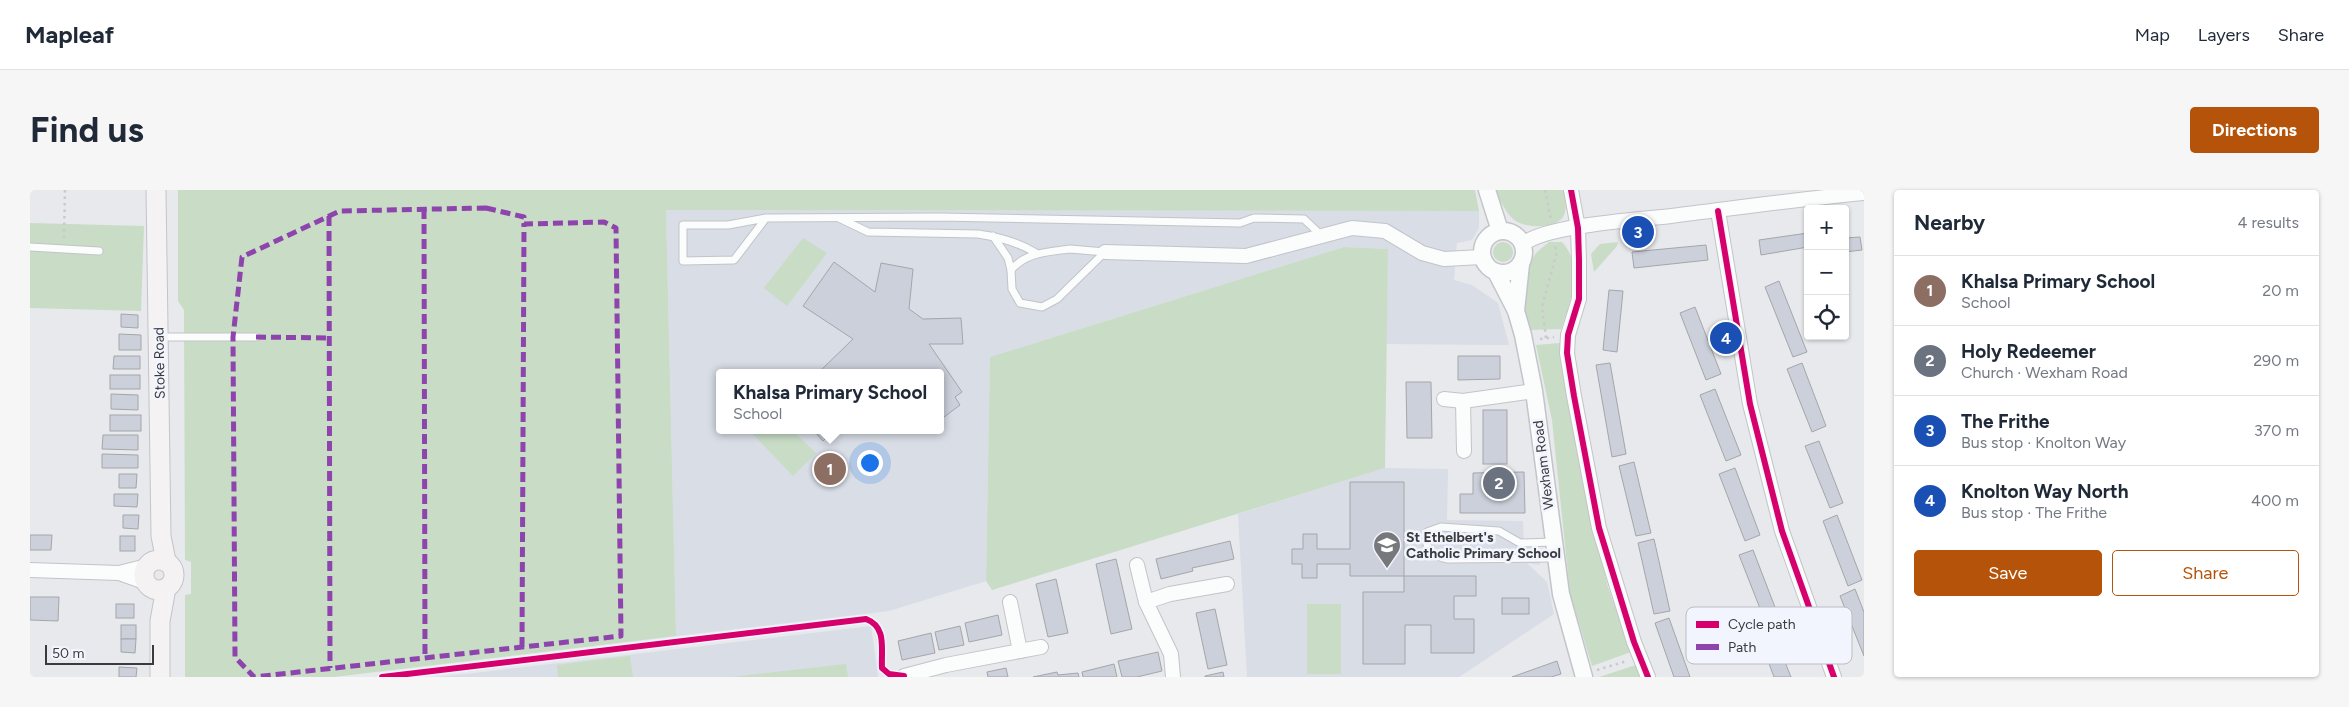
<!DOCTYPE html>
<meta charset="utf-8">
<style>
:root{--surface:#fff;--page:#f6f6f7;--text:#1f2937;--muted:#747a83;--line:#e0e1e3;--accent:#b45309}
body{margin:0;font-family:Figtree,sans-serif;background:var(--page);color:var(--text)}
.controls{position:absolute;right:15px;top:15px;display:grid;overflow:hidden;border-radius:5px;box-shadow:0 1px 4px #0004}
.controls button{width:45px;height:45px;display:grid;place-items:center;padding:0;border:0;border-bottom:1px solid var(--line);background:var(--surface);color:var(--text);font:25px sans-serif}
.scale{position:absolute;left:15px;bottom:12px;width:109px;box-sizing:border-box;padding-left:5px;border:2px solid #3a3b3e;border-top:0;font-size:14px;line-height:18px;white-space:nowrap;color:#3a3b3e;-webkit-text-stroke:4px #f2f5fd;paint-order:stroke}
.you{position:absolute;left:839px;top:272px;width:18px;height:18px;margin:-12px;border:4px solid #fff;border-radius:50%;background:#1a73e8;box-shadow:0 0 0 8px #1a73e833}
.badge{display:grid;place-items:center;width:32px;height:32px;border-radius:50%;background:var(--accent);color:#fff;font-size:16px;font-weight:700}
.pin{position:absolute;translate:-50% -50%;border:2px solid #fff;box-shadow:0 1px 5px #0006}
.popup{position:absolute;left:686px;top:179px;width:228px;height:65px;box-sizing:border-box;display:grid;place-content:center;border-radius:5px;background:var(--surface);filter:drop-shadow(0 1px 4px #0005);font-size:16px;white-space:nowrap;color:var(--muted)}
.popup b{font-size:19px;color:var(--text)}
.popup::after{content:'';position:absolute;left:50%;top:100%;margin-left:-10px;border:10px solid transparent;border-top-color:var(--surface)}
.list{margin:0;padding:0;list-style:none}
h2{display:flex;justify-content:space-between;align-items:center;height:65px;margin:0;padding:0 20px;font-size:21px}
h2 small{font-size:16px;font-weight:400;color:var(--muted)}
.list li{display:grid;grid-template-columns:32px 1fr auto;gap:15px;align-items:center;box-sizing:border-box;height:70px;padding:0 20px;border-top:1px solid var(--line)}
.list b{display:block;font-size:19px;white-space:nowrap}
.list p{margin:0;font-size:16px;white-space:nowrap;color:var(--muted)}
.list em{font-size:16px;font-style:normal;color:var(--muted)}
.actions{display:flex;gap:10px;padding:15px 20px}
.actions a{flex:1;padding:11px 0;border:1px solid var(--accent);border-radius:5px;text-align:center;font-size:18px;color:var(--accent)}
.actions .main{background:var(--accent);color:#fff}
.icon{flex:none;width:28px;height:28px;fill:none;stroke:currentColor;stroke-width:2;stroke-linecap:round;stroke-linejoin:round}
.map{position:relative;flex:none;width:1834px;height:487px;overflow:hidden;border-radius:5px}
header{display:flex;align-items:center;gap:30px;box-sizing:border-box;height:70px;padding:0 25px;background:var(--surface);border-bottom:1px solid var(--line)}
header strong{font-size:24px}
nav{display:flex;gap:28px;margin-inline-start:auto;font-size:18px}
.intro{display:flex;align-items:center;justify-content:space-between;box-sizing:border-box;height:120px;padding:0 30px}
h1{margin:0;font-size:35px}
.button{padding:12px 22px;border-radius:5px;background:var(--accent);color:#fff;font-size:18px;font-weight:700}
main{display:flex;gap:30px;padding:0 30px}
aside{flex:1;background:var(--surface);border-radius:5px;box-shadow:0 1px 4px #0004}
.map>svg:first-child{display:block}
</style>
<header>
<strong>Mapleaf</strong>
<nav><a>Map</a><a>Layers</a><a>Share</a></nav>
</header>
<div class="intro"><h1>Find us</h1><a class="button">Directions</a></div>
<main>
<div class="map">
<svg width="1834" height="487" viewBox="0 0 1834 487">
<rect width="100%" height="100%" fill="#e7e9ed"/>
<g fill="#d8dde6" fill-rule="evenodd">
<path d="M636,20L1449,21V38L1442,50L1427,53L1424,90L1442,95L1468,113L1479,155L1356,154L1358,59L1314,57L960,167L956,391L859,421L646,446ZM690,183H910V240H690Z"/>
<polygon points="1355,278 1418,279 1417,330 1493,331 1494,354 1500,357 1507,353 1510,375 1497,373 1517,392 1524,424 1429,487 1217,487 1208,324"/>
<polygon points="841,436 848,487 405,487 445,483"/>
</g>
<g fill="#c8dcc6">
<polygon points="148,0 1445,0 1449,21 636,20 646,446 304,487 155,487 155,405 161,404 161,372 155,370 154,120 148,111"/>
<path d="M1464,0H1534C1535,8 1538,19 1533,27C1525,39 1494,39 1483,29C1475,22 1470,9 1464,0Z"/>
<polygon points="0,33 114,36 111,121 0,118"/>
<polygon points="773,48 797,63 757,116 734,98"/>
<circle cx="1473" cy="62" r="10"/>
<path d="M1519,52H1532C1554,76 1541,111 1531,139L1499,140C1494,116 1491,88 1504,66C1508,60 1515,56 1519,52Z"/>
<polygon points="1588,52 1587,56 1564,82 1561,64 1570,54"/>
<polygon points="1314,57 1358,59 1355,278 962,400 956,391 960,167"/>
<polygon points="1530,153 1554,299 1578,397 1601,462 1562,476 1540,403 1522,230 1506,155"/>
<polygon points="719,240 762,240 786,263 763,286"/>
<rect x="1277" y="414" width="34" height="70"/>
<polygon points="600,466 603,487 528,487 527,475"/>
<polygon points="816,474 818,487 702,487"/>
<polygon points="1606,475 1611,487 1569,487"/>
</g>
<g fill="#cbd0db" stroke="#a4a6a9">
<polygon points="1778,43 1778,57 1731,65 1729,50"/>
<polygon points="1830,47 1832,60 1815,62 1815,48"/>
<polygon points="1676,55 1678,70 1604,78 1602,62"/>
<polygon points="804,72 845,102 851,73 883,79 879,119 893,129 931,128 933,154 899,154 932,202 925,207 930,215 910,230 910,183 788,183 823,149 773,116"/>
<polygon points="1749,91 1777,162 1763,167 1735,97"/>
<polygon points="1579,100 1593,101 1587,162 1573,160"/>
<polygon points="1665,117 1691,184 1676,190 1650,123"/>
<polygon points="91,124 108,125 108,138 91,137"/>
<polygon points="89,144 111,145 111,160 89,160"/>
<polygon points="84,166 110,166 110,179 83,179"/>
<polygon points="1428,166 1470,166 1470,189 1428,190"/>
<polygon points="1580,173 1596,264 1582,267 1566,175"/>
<polygon points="1772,173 1796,236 1782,242 1757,179"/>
<rect x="80" y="185" width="30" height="14"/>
<polygon points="1376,192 1401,192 1402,248 1377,248"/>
<polygon points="1685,199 1711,265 1696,271 1670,205"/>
<polygon points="81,204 108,205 108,220 81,219"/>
<rect x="1453" y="220" width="24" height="54"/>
<rect x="80" y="225" width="31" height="16"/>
<polygon points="783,240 804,240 793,251"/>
<polygon points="73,245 108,245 108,260 72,259"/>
<polygon points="1789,251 1813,313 1800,318 1775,256"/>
<polygon points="72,264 108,265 108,278 72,278"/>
<polygon points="1604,272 1621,343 1606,346 1589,276"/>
<polygon points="1705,278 1730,345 1715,351 1689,284"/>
<polygon points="1494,282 1495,323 1430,323 1430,304 1443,304 1443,283"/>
<polygon points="89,284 107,284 106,298 89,298"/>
<polygon points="1320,292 1374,292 1374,386 1320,386 1320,374 1287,374 1287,388 1272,388 1272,374 1262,374 1262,359 1273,359 1273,344 1287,344 1287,359 1320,359"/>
<polygon points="84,304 108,304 107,317 84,316"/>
<polygon points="93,325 109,325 108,339 93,338"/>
<polygon points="1807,325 1832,390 1818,396 1793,331"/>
<polygon points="0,345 22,345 21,360 0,360"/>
<rect x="90" y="346" width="15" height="15"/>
<polygon points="1624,349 1640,421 1624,424 1608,353"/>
<polygon points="1200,351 1204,369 1162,378 1163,381 1131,389 1126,369"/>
<polygon points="1723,360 1748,425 1735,431 1709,365"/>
<polygon points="1086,369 1102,439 1081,444 1066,374"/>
<polygon points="1374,386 1446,386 1446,406 1424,406 1424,429 1444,429 1444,463 1401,463 1401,435 1375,435 1375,474 1333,474 1333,402 1374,402"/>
<polygon points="1026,389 1038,443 1018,447 1006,394"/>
<polygon points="1825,399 1834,422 1834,466 1810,406"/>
<polygon points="0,407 29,407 28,431 0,430"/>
<rect x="1472" y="408" width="27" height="16"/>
<rect x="86" y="414" width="18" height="14"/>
<polygon points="1185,419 1197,475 1178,479 1166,423"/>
<polygon points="968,425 972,445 939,452 935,433"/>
<polygon points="1639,428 1660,487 1644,487 1625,433"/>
<rect x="91" y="435" width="15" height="14"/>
<polygon points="930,436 934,455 909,460 905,442"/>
<polygon points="1743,442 1761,487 1744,487 1729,447"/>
<polygon points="901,443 905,463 872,470 868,451"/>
<polygon points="91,449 106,449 105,463 91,462"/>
<polygon points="1128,462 1132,481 1107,487 1092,487 1088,471"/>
<polygon points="1527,471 1531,484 1521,487 1482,487"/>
<polygon points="1084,474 1087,487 1053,487 1052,482"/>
<polygon points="89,477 107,478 106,487 89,487"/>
<polygon points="976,478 978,487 958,487 957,482"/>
<polygon points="1027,482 1028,485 1048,483 1049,487 1003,487"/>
<polygon points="1193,482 1194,487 1175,487 1175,486"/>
</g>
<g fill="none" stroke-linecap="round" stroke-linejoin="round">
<g stroke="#c3c4c8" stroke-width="9">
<g id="service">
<polyline points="736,28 704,70 653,71 653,35 698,35 736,28 910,27 1210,33 1224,28 1274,29 1292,46"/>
<path d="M809,28L838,42L948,44C969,47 988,52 1006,63"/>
<polyline points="963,46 978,68 981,80"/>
<polyline points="0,57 69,61"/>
<path d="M1040,59L1075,62L1027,109L1012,117L990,113L982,99L981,80C996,62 1018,62 1040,59Z"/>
<polyline points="129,147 226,147"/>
<path d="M1523,352L1490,353L1469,341L1411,337L1397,342C1394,360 1402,366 1418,369L1525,368"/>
</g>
</g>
<g stroke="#c3c4c8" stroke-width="16">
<g id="minor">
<polyline points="1541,0 1548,38 1549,70 1549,109 1538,145 1537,163 1544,206 1569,338 1604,452 1618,487"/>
<polyline points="1688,21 1720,214 1752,341 1804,487"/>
<path d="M1493,54C1517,35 1607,30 1641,26C1706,18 1769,9 1834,3"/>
<polyline points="1075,62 1216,66 1322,38 1355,41 1392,63 1414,69 1452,67"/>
<polyline points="1414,209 1433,211"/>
<polyline points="1434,261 1433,211 1504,201"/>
<polyline points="1107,375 1116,412 1141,464 1143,487"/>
<polyline points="0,380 89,383 117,376"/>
<polyline points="89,383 117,393"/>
<polyline points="980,412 990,461"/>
<polyline points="1116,412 1140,404 1197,394"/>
<polyline points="874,486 916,475 1011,457"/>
</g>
</g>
<g stroke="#c3c4c8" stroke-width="19">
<g id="tertiary">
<polyline points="1457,0 1470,41"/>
<circle cx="1473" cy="62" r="21"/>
<polyline points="1466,82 1486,121 1493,145 1504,201 1531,404 1554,487"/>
<polyline points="1486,121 1491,74"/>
</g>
</g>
<g stroke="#c3c4c8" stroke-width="21">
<g id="secondary">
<polyline points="126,0 131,346 136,371"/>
<circle cx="129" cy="385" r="15"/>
<polyline points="130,487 130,431 136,398"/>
</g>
</g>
<g stroke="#c9cacc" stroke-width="2.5" stroke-dasharray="2.5 4" stroke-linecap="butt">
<polyline points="1515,0 1521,30"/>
<polyline points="34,48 35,0"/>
<polyline points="1516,148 1512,117 1526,65 1525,54"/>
<polyline points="1510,149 1524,147"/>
<polyline points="1567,480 1597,471"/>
</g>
<use href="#service" stroke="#fbfcfc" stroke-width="7"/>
<use href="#minor" stroke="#fbfcfc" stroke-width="14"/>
<use href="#tertiary" stroke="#fbfcfc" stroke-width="16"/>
<use href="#secondary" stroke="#f4f2f2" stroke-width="19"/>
<g stroke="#8e44ad" stroke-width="5" stroke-dasharray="10 5" stroke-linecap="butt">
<polygon points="456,18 494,27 494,34 574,32 586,38 591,446 224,487 205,467 203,147 212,67 310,21"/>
<polyline points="394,19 395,468"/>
<polyline points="299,26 300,478"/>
<polyline points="226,147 299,148"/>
<polyline points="492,457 494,34"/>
</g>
<g stroke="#f2f5fd" stroke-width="9">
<g id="cycleway">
<polyline points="1541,0 1548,38 1549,70 1549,109 1538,145 1537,163 1544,206 1569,338 1604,452 1618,487"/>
<polyline points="1688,21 1720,214 1752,341 1804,487"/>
<path d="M352,487L836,429C857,437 851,458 852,478L859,484L874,486"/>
</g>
</g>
<use href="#cycleway" stroke="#d6006c" stroke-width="6"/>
</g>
<defs>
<g id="school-pin" transform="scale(1.4375)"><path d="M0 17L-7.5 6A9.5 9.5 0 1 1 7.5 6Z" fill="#77787b" stroke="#f2f5fd"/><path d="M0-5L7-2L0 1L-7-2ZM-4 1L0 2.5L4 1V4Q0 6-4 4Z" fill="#fff"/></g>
</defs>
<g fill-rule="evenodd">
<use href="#school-pin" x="1357" y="355"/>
</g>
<g text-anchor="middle" stroke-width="5" stroke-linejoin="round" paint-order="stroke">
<g font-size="14" fill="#3a3b3e" stroke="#f2f5fd">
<text transform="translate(129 173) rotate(-91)" y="5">Stoke Road</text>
<text transform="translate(1513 275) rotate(-97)" y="5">Wexham Road</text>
</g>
<g font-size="14" font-weight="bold" fill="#3a3b3e" stroke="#f2f5fd" text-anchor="start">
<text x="1376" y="352">St Ethelbert's<tspan x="1376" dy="16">Catholic Primary School</tspan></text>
</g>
</g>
<rect x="1656" y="417" width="166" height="57" rx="8" fill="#f2f5fd" stroke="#bbbdc4" stroke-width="1"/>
<rect x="1666" y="431" width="23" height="7" fill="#d6006c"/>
<rect x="1666" y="454" width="23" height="6" fill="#8e44ad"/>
<g font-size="14" fill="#3a3b3e">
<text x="1698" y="439">Cycle path</text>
<text x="1698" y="462">Path</text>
</g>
</svg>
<div class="controls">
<button>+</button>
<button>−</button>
<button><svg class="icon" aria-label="locate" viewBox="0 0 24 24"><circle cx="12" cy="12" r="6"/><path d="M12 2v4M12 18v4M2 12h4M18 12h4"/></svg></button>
</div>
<div class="scale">50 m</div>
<div class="you"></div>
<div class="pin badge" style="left:800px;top:279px;background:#8d6e63">1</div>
<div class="popup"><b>Khalsa Primary School</b>School</div>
<div class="pin badge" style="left:1469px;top:293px;background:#6b7280">2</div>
<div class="pin badge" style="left:1608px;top:42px;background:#1a4fb4">3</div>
<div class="pin badge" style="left:1696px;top:148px;background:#1a4fb4">4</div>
</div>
<aside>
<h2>Nearby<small>4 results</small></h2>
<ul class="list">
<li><span class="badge" style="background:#8d6e63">1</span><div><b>Khalsa Primary School</b><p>School</p></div><em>20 m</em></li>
<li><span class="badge" style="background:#6b7280">2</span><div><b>Holy Redeemer</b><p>Church · Wexham Road</p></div><em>290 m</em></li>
<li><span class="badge" style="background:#1a4fb4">3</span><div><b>The Frithe</b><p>Bus stop · Knolton Way</p></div><em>370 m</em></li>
<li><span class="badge" style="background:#1a4fb4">4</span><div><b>Knolton Way North</b><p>Bus stop · The Frithe</p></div><em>400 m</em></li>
</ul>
<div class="actions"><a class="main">Save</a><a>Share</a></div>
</aside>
</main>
